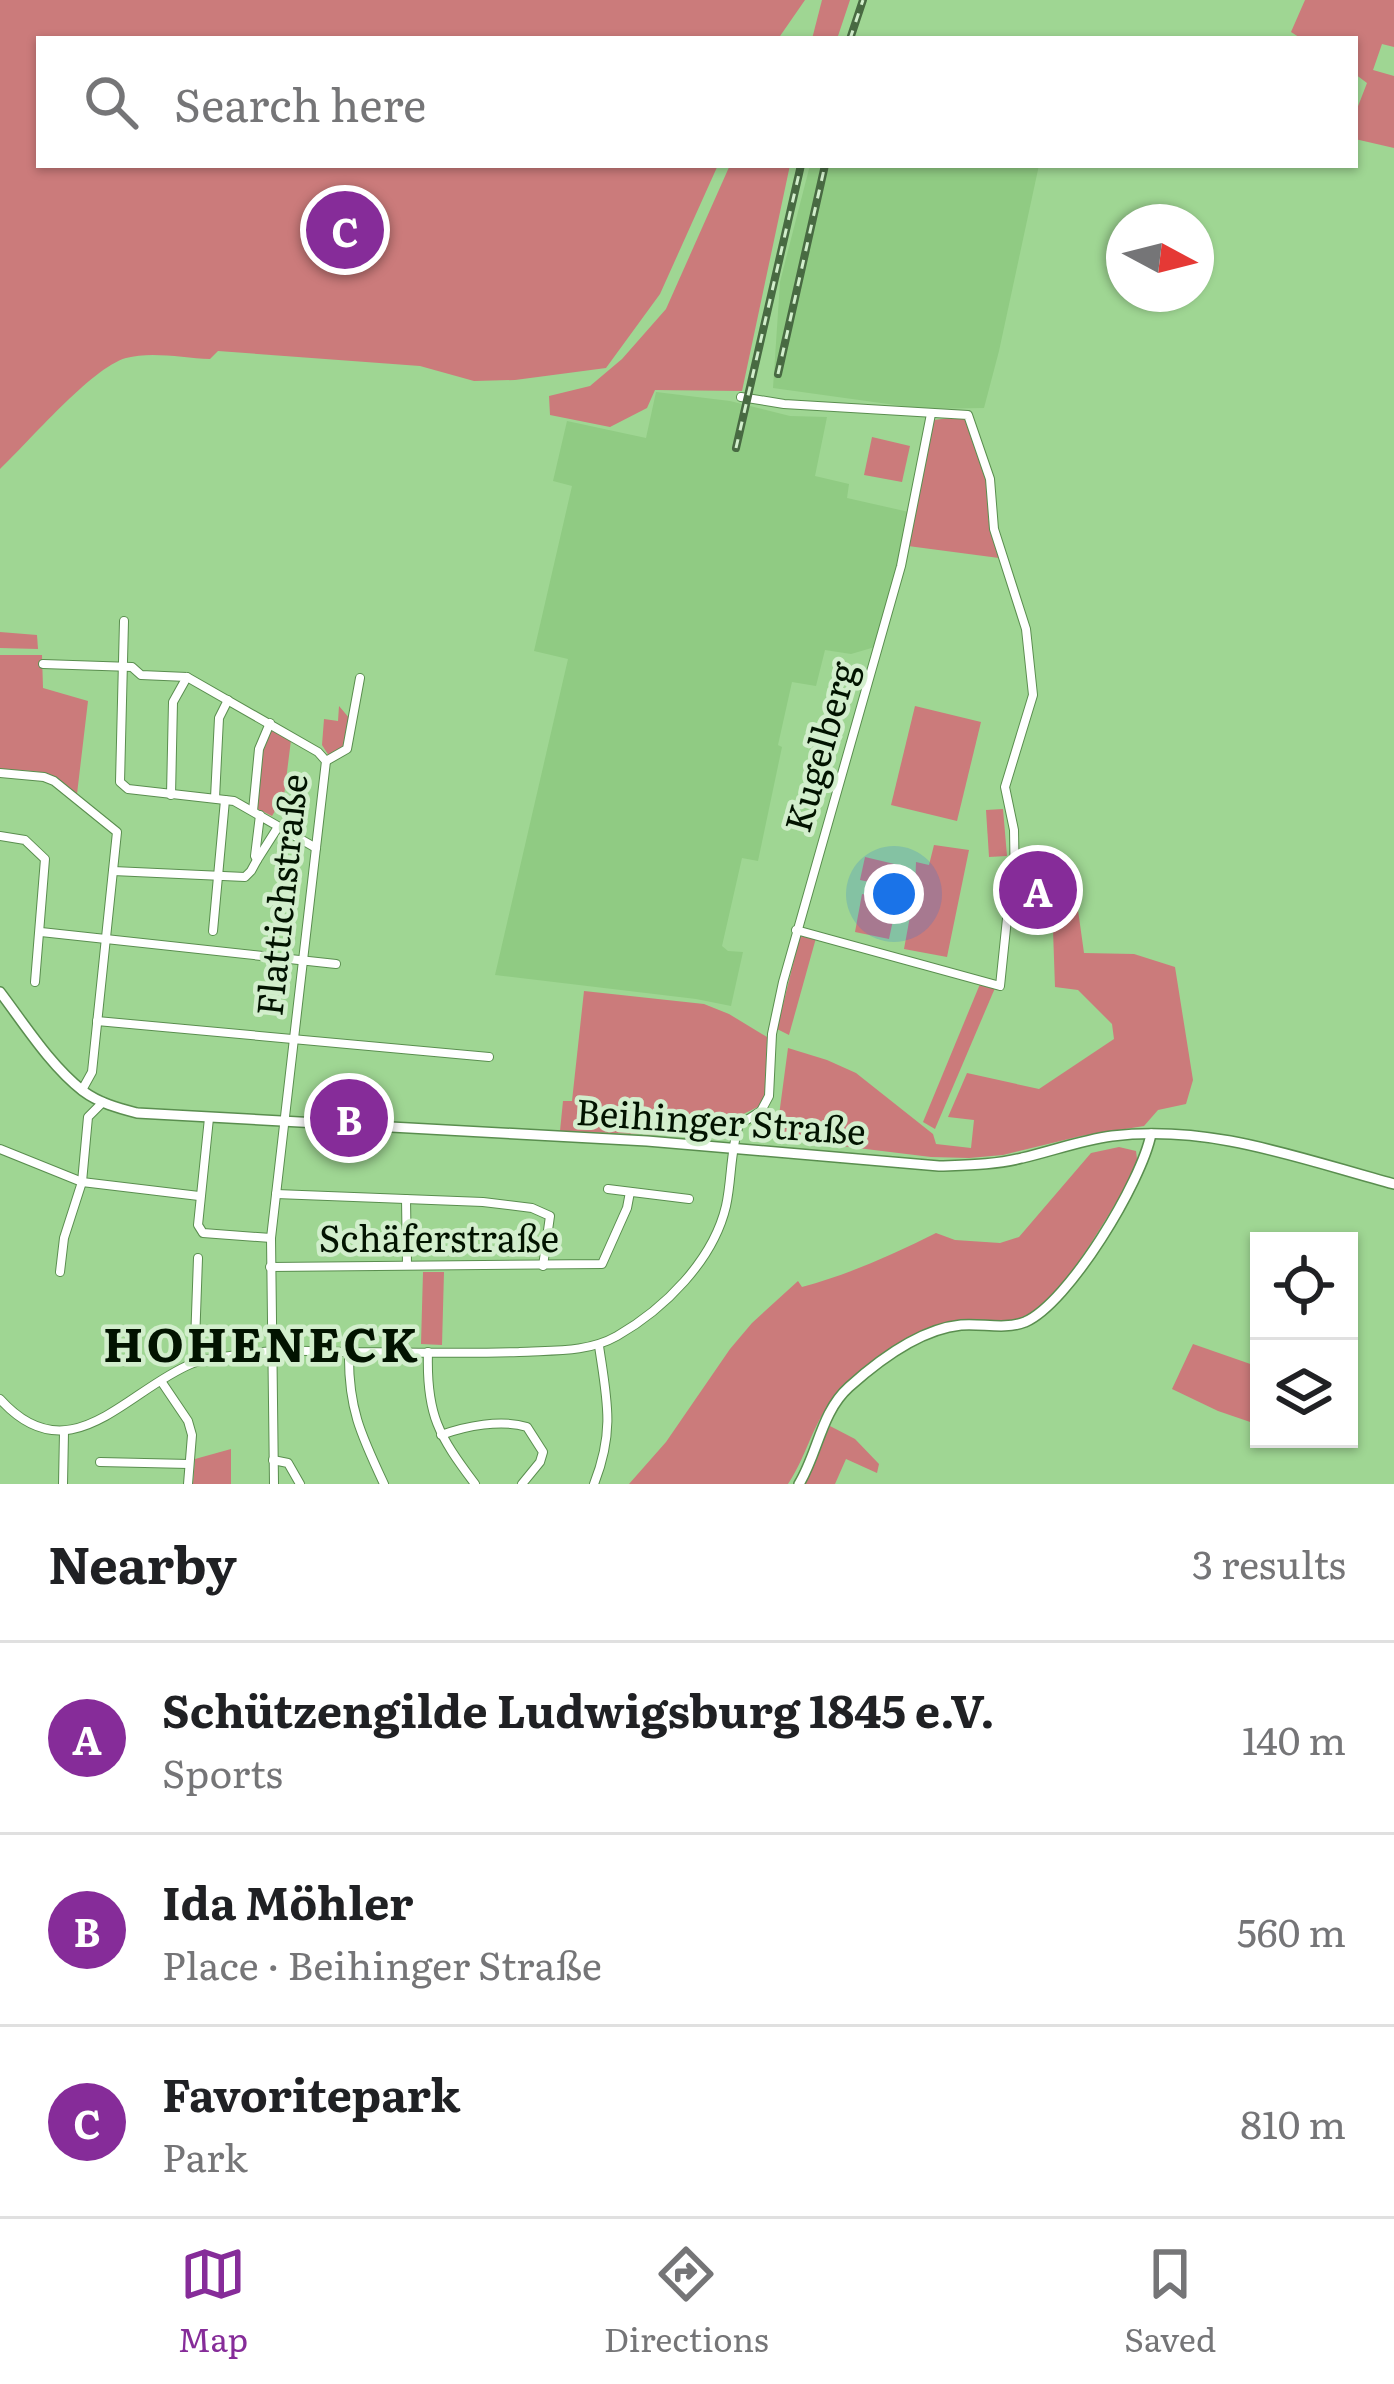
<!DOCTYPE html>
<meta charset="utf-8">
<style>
:root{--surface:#fff;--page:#f2f2f2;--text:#202124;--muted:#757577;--line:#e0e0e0;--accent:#862c99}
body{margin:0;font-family:Literata,serif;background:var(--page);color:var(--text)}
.controls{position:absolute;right:36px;bottom:36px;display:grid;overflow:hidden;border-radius:0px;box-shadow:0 3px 9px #0004}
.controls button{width:108px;height:108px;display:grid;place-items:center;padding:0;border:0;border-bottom:3px solid var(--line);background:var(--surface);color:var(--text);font:60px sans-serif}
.compass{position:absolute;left:1106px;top:204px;width:108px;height:108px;border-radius:50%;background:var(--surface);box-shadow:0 3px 9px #0004;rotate:97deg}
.you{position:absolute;left:894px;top:894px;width:42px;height:42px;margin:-30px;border:9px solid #fff;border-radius:50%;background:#1a73e8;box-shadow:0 0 0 18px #1a73e833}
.badge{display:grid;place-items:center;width:78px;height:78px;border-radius:50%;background:var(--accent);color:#fff;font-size:39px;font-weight:700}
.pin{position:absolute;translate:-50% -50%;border:6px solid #fff;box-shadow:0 3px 12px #0006}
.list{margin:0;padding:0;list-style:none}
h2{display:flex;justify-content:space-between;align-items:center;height:156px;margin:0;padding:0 48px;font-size:51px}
h2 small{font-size:39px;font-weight:400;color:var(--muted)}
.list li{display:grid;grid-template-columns:78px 1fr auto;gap:36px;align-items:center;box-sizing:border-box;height:192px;padding:0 48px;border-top:3px solid var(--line)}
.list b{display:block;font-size:45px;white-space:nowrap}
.list p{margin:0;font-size:39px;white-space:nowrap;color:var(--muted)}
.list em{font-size:39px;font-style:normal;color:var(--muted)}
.icon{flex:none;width:66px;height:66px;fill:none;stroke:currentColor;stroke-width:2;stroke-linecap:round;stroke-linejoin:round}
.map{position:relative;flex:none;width:1394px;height:1484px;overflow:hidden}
.search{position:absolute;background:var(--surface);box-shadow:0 3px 9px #0004;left:36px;right:36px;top:36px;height:132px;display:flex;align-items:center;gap:30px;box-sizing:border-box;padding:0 42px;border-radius:0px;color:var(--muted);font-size:45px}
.sheet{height:732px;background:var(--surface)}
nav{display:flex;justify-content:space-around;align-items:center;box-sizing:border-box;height:168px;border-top:3px solid var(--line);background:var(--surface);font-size:33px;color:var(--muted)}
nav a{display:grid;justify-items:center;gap:6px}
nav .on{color:var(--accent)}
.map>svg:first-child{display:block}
</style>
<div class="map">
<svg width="1394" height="1484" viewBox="0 0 1394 1484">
<rect width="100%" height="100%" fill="#9fd693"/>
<g fill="#90cb83">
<polygon points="810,165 1039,165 999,351 984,408 924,409 773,388 780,282"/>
<polygon points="656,392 730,401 790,416 827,417 815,476 849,484 847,498 909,512 893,584 875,647 851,654 825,650 816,686 792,682 778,745 782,747 758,861 742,858 722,946 728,951 743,952 731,1006 696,999 495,975 568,659 534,651 572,486 553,481 567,421 646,438"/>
</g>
<g fill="#cb7b7b">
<path d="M0,0H805L778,39H39V165H718L660,294L606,368L515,380L474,381L420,366L218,351L210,359C184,358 151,351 126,358C91,368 30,441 0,469Z"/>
<polygon points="822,0 850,0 837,39 812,39"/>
<polygon points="1305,0 1394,0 1394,47 1382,44 1373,70 1394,76 1394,148 1355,139 1355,114 1367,83 1355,74 1355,39 1302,39 1291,32"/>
<polygon points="730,165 790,165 742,391 655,390 647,408 610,427 550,415 549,396 590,386 622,359 666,309"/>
<polygon points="965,416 983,468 988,489 988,518 999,558 908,546 934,420"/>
<polygon points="872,437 910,446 902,482 864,475"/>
<polygon points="0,632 37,635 38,649 0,648"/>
<path d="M0,655H42L43,688L88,701L77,794C44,768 41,771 0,770Z"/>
<polygon points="339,706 350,719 343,749 329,756 322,745 324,719 338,721"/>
<polygon points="915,706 981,722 957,821 891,805"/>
<polygon points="270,729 291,740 284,796 272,816 256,808 261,749"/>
<polygon points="1003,809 1007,856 989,857 986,810"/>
<polygon points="934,845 969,850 947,957 904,949 915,889 916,862 929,865"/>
<polygon points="865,857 907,867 903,889 860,880"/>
<polygon points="1072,867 1084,953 1134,954 1175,967 1193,1080 1186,1104 1158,1110 1144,1126 1081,1136 1003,1155 969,1158 931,1157 776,1138 788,1048 827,1060 856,1073 933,1134 936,1144 971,1148 974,1120 948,1117 967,1073 1039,1089 1114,1039 1112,1024 1078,990 1055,987 1053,930 1055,918 1017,918 1030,873"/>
<polygon points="862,894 897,901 889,939 855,932"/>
<polygon points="800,936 816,938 789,1035 777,1029"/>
<polygon points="980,984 995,988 935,1129 923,1122"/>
<polygon points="584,991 704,1004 729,1014 767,1037 765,1094 760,1106 739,1116 720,1137 560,1131 563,1101 572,1101"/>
<path d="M1119,1147L1136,1151L1137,1159L1134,1174C1112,1207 1064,1296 1032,1314C1005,1330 986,1315 961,1322C921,1333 855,1369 830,1403C812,1427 805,1459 788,1484H629L666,1442L730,1349L752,1323L798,1281L802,1287C850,1274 892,1255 936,1233L955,1240L1000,1243L1019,1237L1091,1153Z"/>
<polygon points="423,1272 444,1272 442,1345 421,1344"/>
<polygon points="1193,1344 1259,1367 1259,1425 1218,1411 1172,1389"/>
<polygon points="830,1426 855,1439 879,1464 877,1473 846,1459 835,1484 804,1484"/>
<polygon points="231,1449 231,1484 193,1484 195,1459"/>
</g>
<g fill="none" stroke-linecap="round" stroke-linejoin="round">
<g stroke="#5a8e4f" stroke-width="10">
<g id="street">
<polyline points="741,397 784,404 968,415 990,479 994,529 1026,629 1033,695 1005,787 1014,830 1015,888 1008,909 1000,986 796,930"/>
<polyline points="124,621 120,782 128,789 234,801 316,848"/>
<polyline points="43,664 132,667 141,675 187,677 318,752 326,761 271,1238 274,1484"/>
<polyline points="326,761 347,749 360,678"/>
<polyline points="0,773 44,777 54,781 117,832 92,1072 82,1090"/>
<polyline points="171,795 173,702 187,677"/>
<polyline points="215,798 219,718 228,700"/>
<polyline points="253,811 259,749 270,723"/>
<polyline points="0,836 25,840 45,859 35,982"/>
<polyline points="257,860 278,827"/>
<polyline points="113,871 245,877 251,871 257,860 255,856 260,815"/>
<polyline points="213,931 225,800"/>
<polyline points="41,932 336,964"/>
<polyline points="97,1021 489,1057"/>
<polyline points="209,1118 198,1225 203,1233 271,1238"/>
<polyline points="0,1149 82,1182 199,1196"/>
<polyline points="608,1189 689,1199"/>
<polyline points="276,1194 483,1202 532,1208 550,1216 543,1266"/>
<polyline points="406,1199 407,1265"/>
<polyline points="198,1258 195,1343 200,1361"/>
<polyline points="270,1267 602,1264 627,1208 630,1192"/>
<polyline points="60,1272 64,1238 82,1182 88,1117 103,1102"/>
<path d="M349,1352C348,1408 361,1435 384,1484"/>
<path d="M428,1352C426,1415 439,1436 475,1484"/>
<polyline points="161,1381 188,1421 192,1435 188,1484"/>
<path d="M0,1399C69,1476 126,1391 191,1364C207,1357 228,1357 245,1354C278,1349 311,1351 345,1352C403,1352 461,1354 519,1352C552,1350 587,1353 617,1336C664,1309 713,1261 726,1206C732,1179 730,1151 739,1125L761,1111L769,1096L772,1034L783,982L901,566L931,414"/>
<path d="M441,1435C466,1426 501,1419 527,1427L543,1452L540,1462L522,1484"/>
<polyline points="273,1460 288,1463 300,1484"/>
<polyline points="100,1462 189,1464"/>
<polyline points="63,1484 64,1432"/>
<path d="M594,1484C615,1431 607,1400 599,1346"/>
</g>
</g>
<g stroke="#5a8e4f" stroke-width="12">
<g id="secondary">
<path d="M0,992C25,1025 50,1065 83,1091C99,1103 118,1108 137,1113L647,1141L939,1166C967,1165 995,1165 1022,1158C1052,1151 1082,1140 1112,1136C1211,1124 1301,1159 1394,1184"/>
<path d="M799,1484C818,1453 821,1412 849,1387C879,1360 920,1329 961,1325C982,1323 1004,1330 1025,1322C1069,1303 1142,1181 1151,1134"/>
</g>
</g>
<use href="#street" stroke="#fff" stroke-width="8"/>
<use href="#secondary" stroke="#fff" stroke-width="9"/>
<g stroke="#486a42" stroke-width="8">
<g id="rail">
<polyline points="850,39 863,0"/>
<polyline points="778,374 825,165"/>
<polyline points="736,448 801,165"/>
</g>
</g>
<use href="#rail" stroke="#d2eecc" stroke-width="3" stroke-dasharray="9" stroke-linecap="butt"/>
</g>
<g text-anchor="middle" stroke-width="9" stroke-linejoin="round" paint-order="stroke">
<g font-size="36" fill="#021300" stroke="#d2eecc">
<text transform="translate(821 747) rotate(-74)" y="13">Kugelberg</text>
<text transform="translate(282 895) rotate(-84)" y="13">Flattichstraße</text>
<text transform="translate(721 1122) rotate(4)" y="13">Beihinger Straße</text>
<text x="439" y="1252">Schäferstraße</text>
</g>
<g font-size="48" font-weight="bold" letter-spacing="3" fill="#021300" stroke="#d2eecc">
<text x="262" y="1362">HOHENECK</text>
</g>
</g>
</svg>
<div class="controls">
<button><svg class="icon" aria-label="locate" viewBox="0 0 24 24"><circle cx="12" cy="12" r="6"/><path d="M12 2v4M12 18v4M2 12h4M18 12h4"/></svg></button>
<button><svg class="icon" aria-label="layers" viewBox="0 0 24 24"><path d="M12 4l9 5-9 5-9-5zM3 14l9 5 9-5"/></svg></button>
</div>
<svg class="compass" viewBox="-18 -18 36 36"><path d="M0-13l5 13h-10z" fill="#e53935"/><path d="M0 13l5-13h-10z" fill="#757577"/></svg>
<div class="you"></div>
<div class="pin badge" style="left:1038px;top:890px">A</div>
<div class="pin badge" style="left:349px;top:1118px">B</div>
<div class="pin badge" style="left:345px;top:230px">C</div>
<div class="search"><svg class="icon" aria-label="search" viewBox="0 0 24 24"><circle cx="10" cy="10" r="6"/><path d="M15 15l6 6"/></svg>Search here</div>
</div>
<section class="sheet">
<h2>Nearby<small>3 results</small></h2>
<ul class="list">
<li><span class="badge">A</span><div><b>Schützengilde Ludwigsburg 1845 e.V.</b><p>Sports</p></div><em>140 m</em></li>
<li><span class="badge">B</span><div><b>Ida Möhler</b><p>Place · Beihinger Straße</p></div><em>560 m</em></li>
<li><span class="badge">C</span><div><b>Favoritepark</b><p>Park</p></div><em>810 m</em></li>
</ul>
</section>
<nav>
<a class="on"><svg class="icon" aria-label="map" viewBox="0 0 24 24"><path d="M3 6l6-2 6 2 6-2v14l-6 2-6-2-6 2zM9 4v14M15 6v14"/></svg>Map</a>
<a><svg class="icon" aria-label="directions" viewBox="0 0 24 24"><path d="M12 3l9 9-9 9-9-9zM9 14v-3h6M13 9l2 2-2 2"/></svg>Directions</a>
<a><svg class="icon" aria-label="saved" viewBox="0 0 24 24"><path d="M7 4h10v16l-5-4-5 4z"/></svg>Saved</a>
</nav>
